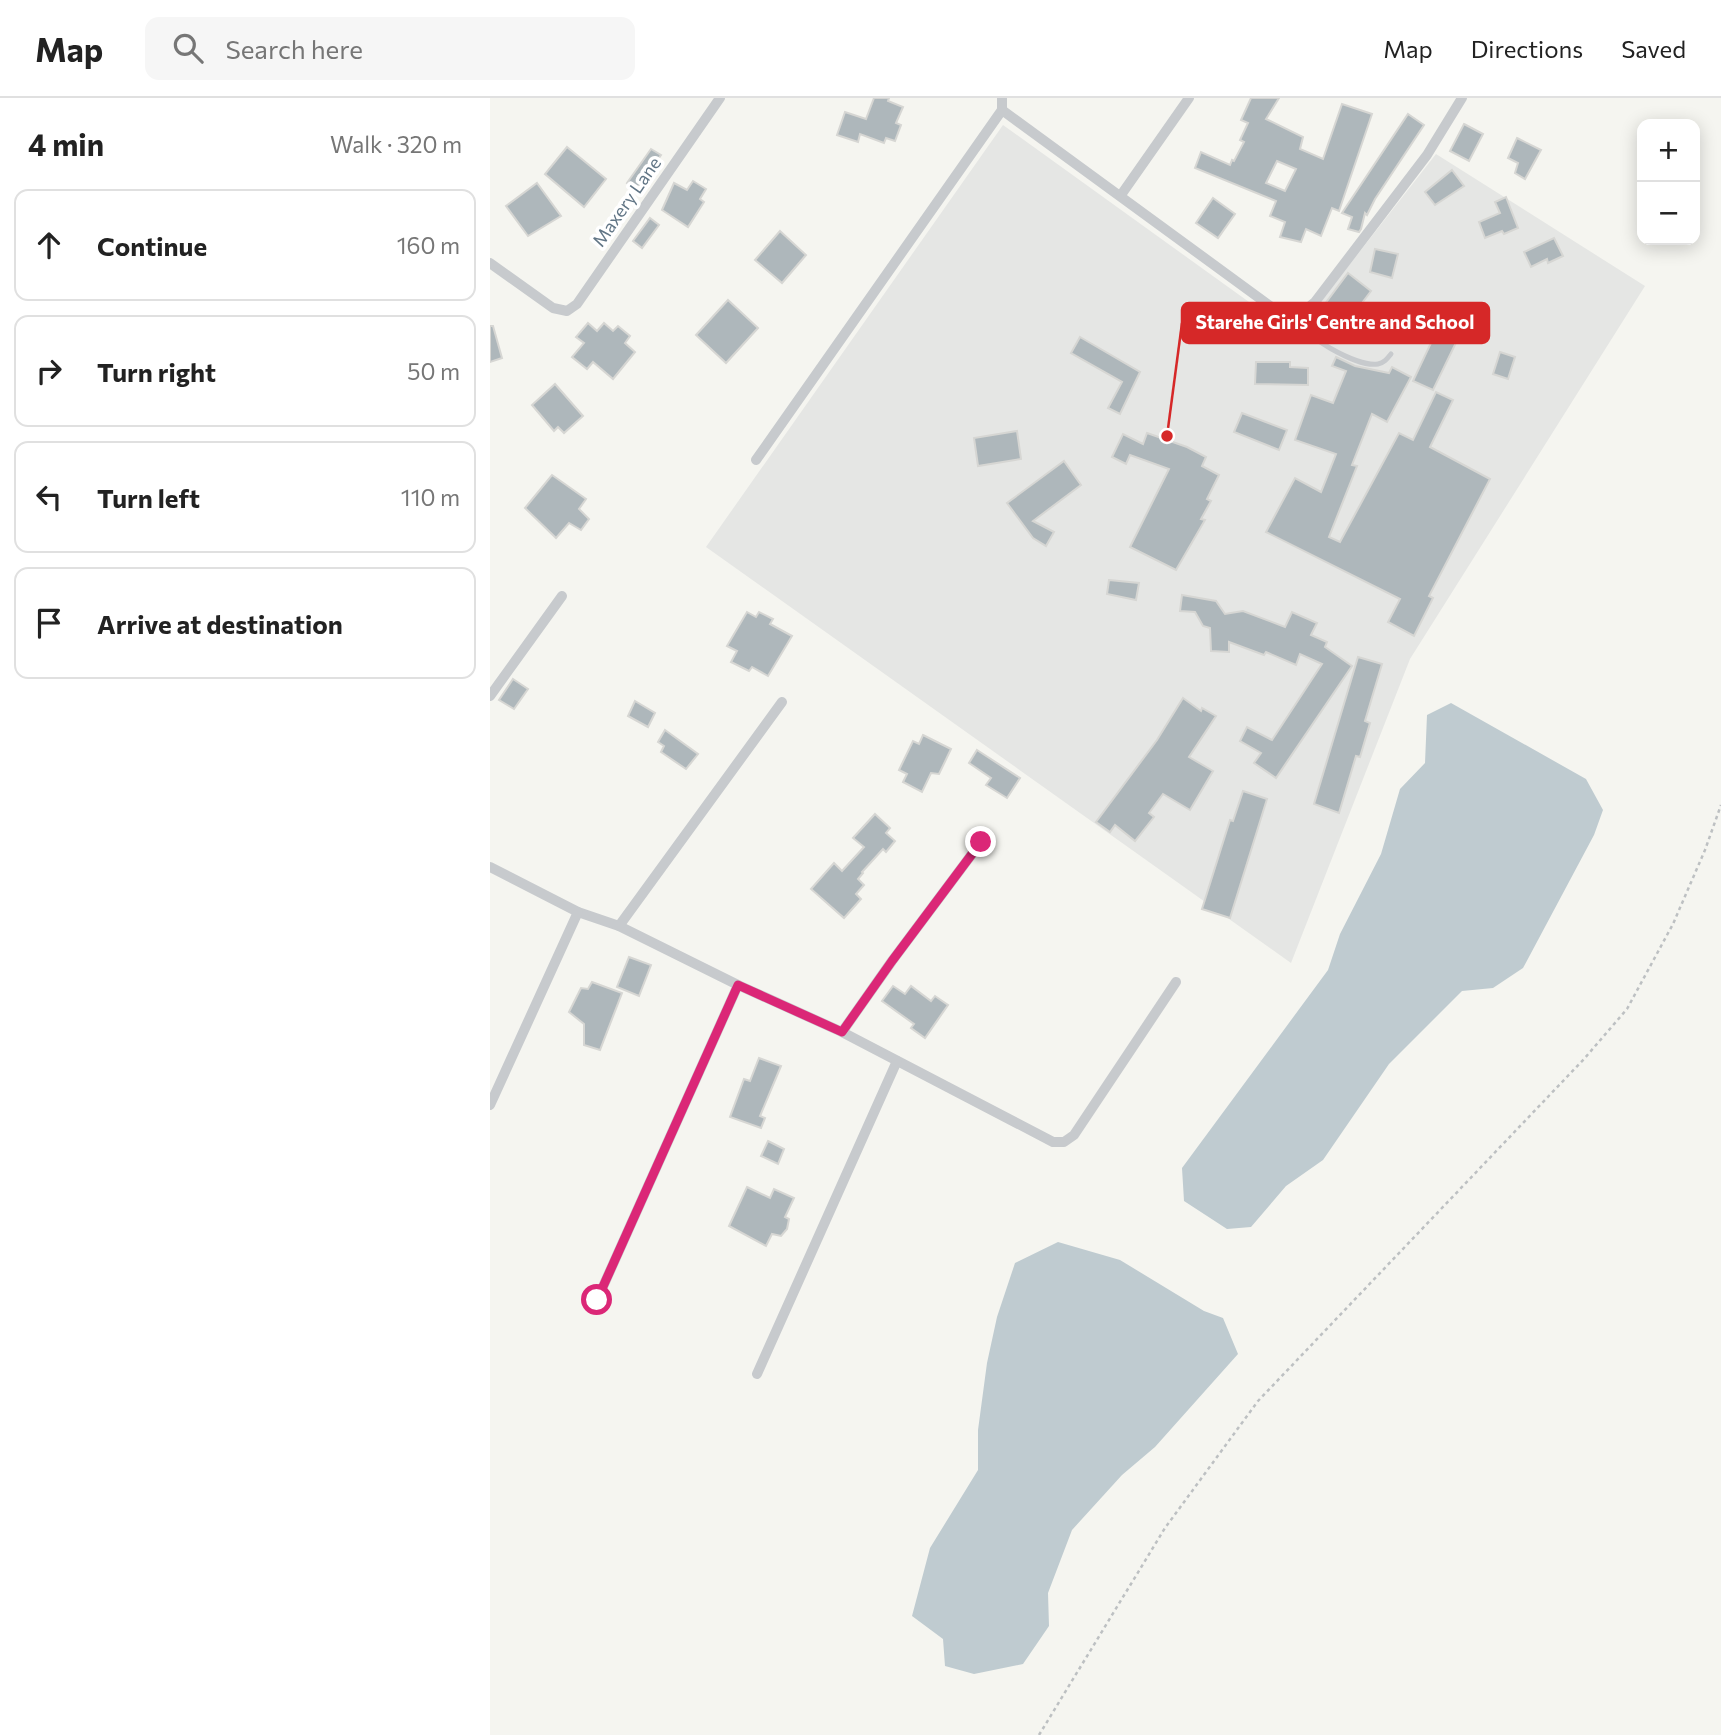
<!DOCTYPE html>
<meta charset="utf-8">
<style>
:root{--surface:#fff;--page:#f6f6f6;--text:#222;--muted:#767676;--line:#e0e0e0}
body{margin:0;font-family:Commissioner,sans-serif;background:var(--page);color:var(--text)}
.controls{position:absolute;right:21px;top:21px;display:grid;overflow:hidden;border-radius:14px;box-shadow:0 4px 18px #0003}
.controls button{width:63px;height:63px;display:grid;place-items:center;padding:0;border:0;border-bottom:2px solid var(--line);background:var(--surface);color:var(--text);font:35px sans-serif}
.stop{position:absolute;width:21px;height:21px;margin:-16px;border:5px solid #db2777;border-radius:50%;background:#fff}
.stop.end{background:#db2777;border-color:#fff;box-shadow:0 2px 7px #0008}
.list{margin:0;padding:0;list-style:none}
h2{display:flex;justify-content:space-between;align-items:center;height:91px;margin:0;padding:0 28px;font-size:30px}
h2 small{font-size:23px;font-weight:400;color:var(--muted)}
.list li{display:grid;grid-template-columns:46px 1fr auto;gap:21px;align-items:center;box-sizing:border-box;height:112px;margin:0 14px 14px;padding:0 14px;border:2px solid var(--line);border-radius:14px}
.list b{display:block;font-size:26px;white-space:nowrap}
.list em{font-size:23px;font-style:normal;color:var(--muted)}
.icon{flex:none;width:38px;height:38px;fill:none;stroke:currentColor;stroke-width:2;stroke-linecap:round;stroke-linejoin:round}
.map{position:relative;flex:none;width:1231px;height:1637px;overflow:hidden}
header{display:flex;align-items:center;gap:42px;box-sizing:border-box;height:98px;padding:0 35px;background:var(--surface);border-bottom:2px solid var(--line)}
header strong{font-size:33px}
nav{display:flex;gap:38px;margin-inline-start:auto;font-size:24px}
.search{width:490px;height:63px;background:var(--page);display:flex;align-items:center;gap:18px;box-sizing:border-box;padding:0 24px;border-radius:14px;color:var(--muted);font-size:26px}
main{display:flex}
aside{flex:1;background:var(--surface)}
.map>svg:first-child{display:block}
</style>
<header>
<strong>Map</strong>
<div class="search"><svg class="icon" aria-label="search" viewBox="0 0 24 24"><circle cx="10" cy="10" r="6"/><path d="M15 15l6 6"/></svg>Search here</div>
<nav><a>Map</a><a>Directions</a><a>Saved</a></nav>
</header>
<main>
<aside>
<h2>4 min<small>Walk · 320 m</small></h2>
<ul class="list">
<li><svg class="icon" aria-label="ahead" viewBox="0 0 24 24"><path d="M12 20V5M6 11l6-6 6 6"/></svg><div><b>Continue</b></div><em>160 m</em></li>
<li><svg class="icon" aria-label="right" viewBox="0 0 24 24"><path d="M7 20v-9h11M14 6l5 5-5 5"/></svg><div><b>Turn right</b></div><em>50 m</em></li>
<li><svg class="icon" aria-label="left" viewBox="0 0 24 24"><path d="M17 20v-9H6M10 6l-5 5 5 5"/></svg><div><b>Turn left</b></div><em>110 m</em></li>
<li><svg class="icon" aria-label="arrive" viewBox="0 0 24 24"><path d="M6 21V4h12l-3 4 3 4H6"/></svg><div><b>Arrive at destination</b></div></li>
</ul>
</aside>
<div class="map">
<svg width="1231" height="1637" viewBox="0 0 1231 1637">
<rect width="100%" height="100%" fill="#f5f5f0"/>
<polygon fill="#e5e6e4" points="513,27 791,227 817,221 946,56 1155,188 920,561 801,865 216,449"/>
<g fill="#bfcbd0">
<polygon points="961,605 1096,681 1113,712 1104,737 1033,870 1003,890 972,893 899,966 833,1062 796,1088 761,1129 737,1131 694,1103 692,1070 838,872 850,836 891,756 910,691 935,665 937,617"/>
<polygon points="568,1144 630,1162 714,1213 733,1220 748,1256 665,1349 632,1377 582,1432 558,1495 559,1528 533,1566 484,1576 455,1568 453,1541 422,1518 440,1450 488,1372 488,1332 497,1265 507,1219 525,1165"/>
</g>
<g fill="#aeb7bb" stroke="#d6d6d3" stroke-width="2" fill-rule="evenodd">
<polygon points="384,0 399,0 398,3 413,9 406,25 411,27 405,43 396,40 394,45 370,36 368,44 347,37 355,14 376,21"/>
<path d="M761,0H789L776,21L813,39L810,51L833,61L852,6L882,16L849,113L842,110L831,138L816,131L811,144L790,139L795,124L780,118L786,103L705,70L711,54L740,67L742,62L744,63L754,44L750,42L758,25L751,22ZM787,63L806,71L795,93L776,85Z"/>
<polygon points="918,16 934,27 885,101 877,117 875,115 871,131 869,134 858,131 862,119 852,115"/>
<polygon points="974,26 993,36 979,63 960,53"/>
<polygon points="1027,40 1051,52 1035,81 1025,75 1028,65 1018,60"/>
<polygon points="77,49 116,81 94,109 55,76"/>
<polygon points="161,51 171,57 146,92 137,85"/>
<polygon points="962,72 974,88 945,107 935,94"/>
<polygon points="203,83 216,91 210,101 214,104 198,129 172,112 184,85 197,92"/>
<polygon points="47,85 71,118 38,138 16,108"/>
<polygon points="1016,99 1028,130 1014,136 1012,133 995,140 989,124 1010,115 1005,104"/>
<polygon points="723,100 745,116 728,140 706,125"/>
<polygon points="160,120 169,127 152,150 143,143"/>
<polygon points="290,133 316,157 292,185 265,162"/>
<polygon points="1064,140 1073,158 1058,165 1057,161 1041,169 1034,154"/>
<polygon points="885,151 908,156 902,180 880,174"/>
<polygon points="858,175 881,193 848,237 823,222"/>
<polygon points="238,202 268,230 236,265 206,237"/>
<polygon points="956,213 977,222 943,292 923,283"/>
<polygon points="98,225 107,233 114,225 123,233 128,228 140,238 135,245 145,254 123,281 103,264 97,271 82,259 94,245 86,239"/>
<polygon points="0,228 3,228 12,260 0,264"/>
<polygon points="590,239 650,274 630,316 618,310 632,284 581,255"/>
<polygon points="1010,254 1025,259 1018,281 1003,276"/>
<polygon points="846,259 865,268 899,275 902,269 921,279 897,324 882,316 862,367 867,368 839,439 850,444 909,335 923,342 946,294 963,302 940,349 1000,381 939,498 943,500 924,538 898,524 910,501 776,434 805,380 831,394 846,356 805,342 821,297 843,305 856,273 842,268"/>
<polygon points="766,264 800,264 800,269 818,270 818,287 765,286"/>
<polygon points="65,286 93,318 74,335 68,329 64,333 42,307"/>
<polygon points="752,315 797,332 789,352 744,334"/>
<polygon points="527,333 531,361 488,368 484,340"/>
<polygon points="657,335 697,349 716,359 712,368 729,377 717,401 721,403 711,421 715,422 686,472 640,449 679,371 640,357 636,366 622,359 633,336 653,346"/>
<polygon points="574,363 591,387 543,423 564,434 556,448 543,440 517,405"/>
<polygon points="62,377 96,401 89,411 99,421 91,432 79,425 66,440 35,410"/>
<polygon points="619,482 649,485 646,502 617,496"/>
<polygon points="692,497 726,503 735,516 753,513 795,529 802,514 827,525 821,537 837,544 835,549 862,568 786,680 764,665 771,655 750,643 757,629 782,642 832,566 810,556 806,567 776,554 774,557 739,544 739,554 721,553 720,530 713,528 705,514 690,513"/>
<polygon points="257,514 266,519 269,514 283,521 280,526 302,538 278,578 262,569 259,573 241,564 247,553 237,548"/>
<polygon points="868,559 892,566 875,623 880,625 870,659 866,658 849,715 824,706"/>
<polygon points="23,581 38,591 24,611 9,602"/>
<polygon points="693,600 711,613 712,610 726,618 699,659 723,673 700,712 673,696 659,715 664,719 645,743 625,727 620,734 606,724 667,642"/>
<polygon points="145,603 165,615 158,629 138,618"/>
<polygon points="175,632 208,656 196,671 171,654 174,648 168,644"/>
<polygon points="433,637 461,651 449,676 441,675 432,694 413,684 417,676 409,672 423,643 429,646"/>
<polygon points="487,652 530,680 517,700 496,687 501,680 479,665"/>
<polygon points="753,693 777,701 740,820 712,811 740,722 743,723"/>
<polygon points="385,716 400,730 396,735 405,743 396,754 393,751 372,774 373,775 368,781 374,787 366,796 371,801 354,820 321,791 344,765 352,773 374,749 363,740"/>
<polygon points="139,859 161,867 149,898 127,889"/>
<polygon points="102,884 132,895 110,952 94,947 94,926 79,914 91,890 98,891"/>
<polygon points="403,888 415,896 421,888 441,903 445,898 458,907 435,940 421,930 424,926 392,903"/>
<polygon points="269,960 291,968 270,1018 275,1020 271,1030 240,1019 254,981 260,983"/>
<polygon points="278,1043 294,1051 288,1066 271,1058"/>
<polygon points="257,1089 280,1100 284,1091 304,1100 295,1119 299,1121 297,1131 291,1138 282,1136 276,1148 239,1128"/>
</g>
<g fill="none" stroke-linecap="round" stroke-linejoin="round">
<polyline stroke="#bdc0c2" stroke-width="2.5" stroke-dasharray="3.5 3.5" stroke-linecap="butt" points="549,1637 675,1430 768,1303 1094,961 1137,911 1183,826 1215,752 1231,707"/>
<path stroke="#c7cacd" stroke-width="5" d="M800,218C811,236 867,270 888,266C894,265 897,261 901,256"/>
<g stroke="#c7cacd" stroke-width="10">
<path d="M512,0V12L787,213C804,219 811,216 825,204L937,57L972,0"/>
<polyline points="631,97 699,0"/>
<polyline points="0,165 63,210 77,213 87,206 230,0"/>
<polyline points="266,362 512,12"/>
<polyline points="0,598 72,498"/>
<polyline points="0,769 88,814 129,828 248,887 352,934 563,1044 574,1044 584,1037 686,884"/>
<polyline points="129,828 292,604"/>
<polyline points="352,934 402,863 491,744"/>
<polyline points="0,1007 88,814"/>
<polyline points="107,1202 248,887"/>
<polyline points="267,1276 407,963"/>
</g>
</g>
<g fill="none" stroke-linecap="round" stroke-linejoin="round">
<polyline stroke="#db2777" stroke-width="9" points="107,1202 248,887 352,934 402,863 491,744"/>
</g>
<g text-anchor="middle" stroke-width="7" stroke-linejoin="round" paint-order="stroke">
<g font-size="18" fill="#617585" stroke="#fff">
<text transform="translate(137 104) rotate(-55)" y="6">Maxery Lane</text>
</g>
</g>
<path fill="none" stroke="#d62828" stroke-width="2.5" d="M677 338L692 225"/>
<circle fill="#d62828" stroke="#fff" stroke-width="2.5" cx="677" cy="338" r="7"/>
<rect fill="#d62828" stroke="#d62828" stroke-width="2.5" x="692" y="205" width="307" height="40" rx="7"/>
<g font-size="19" text-anchor="middle" font-weight="bold" fill="#fff">
<text x="845" y="231">Starehe Girls' Centre and School</text>
</g>
</svg>
<div class="controls">
<button>+</button>
<button>−</button>
</div>
<div class="stop" style="left:107px;top:1202px"></div>
<div class="stop end" style="left:491px;top:744px"></div>
</div>
</main>
